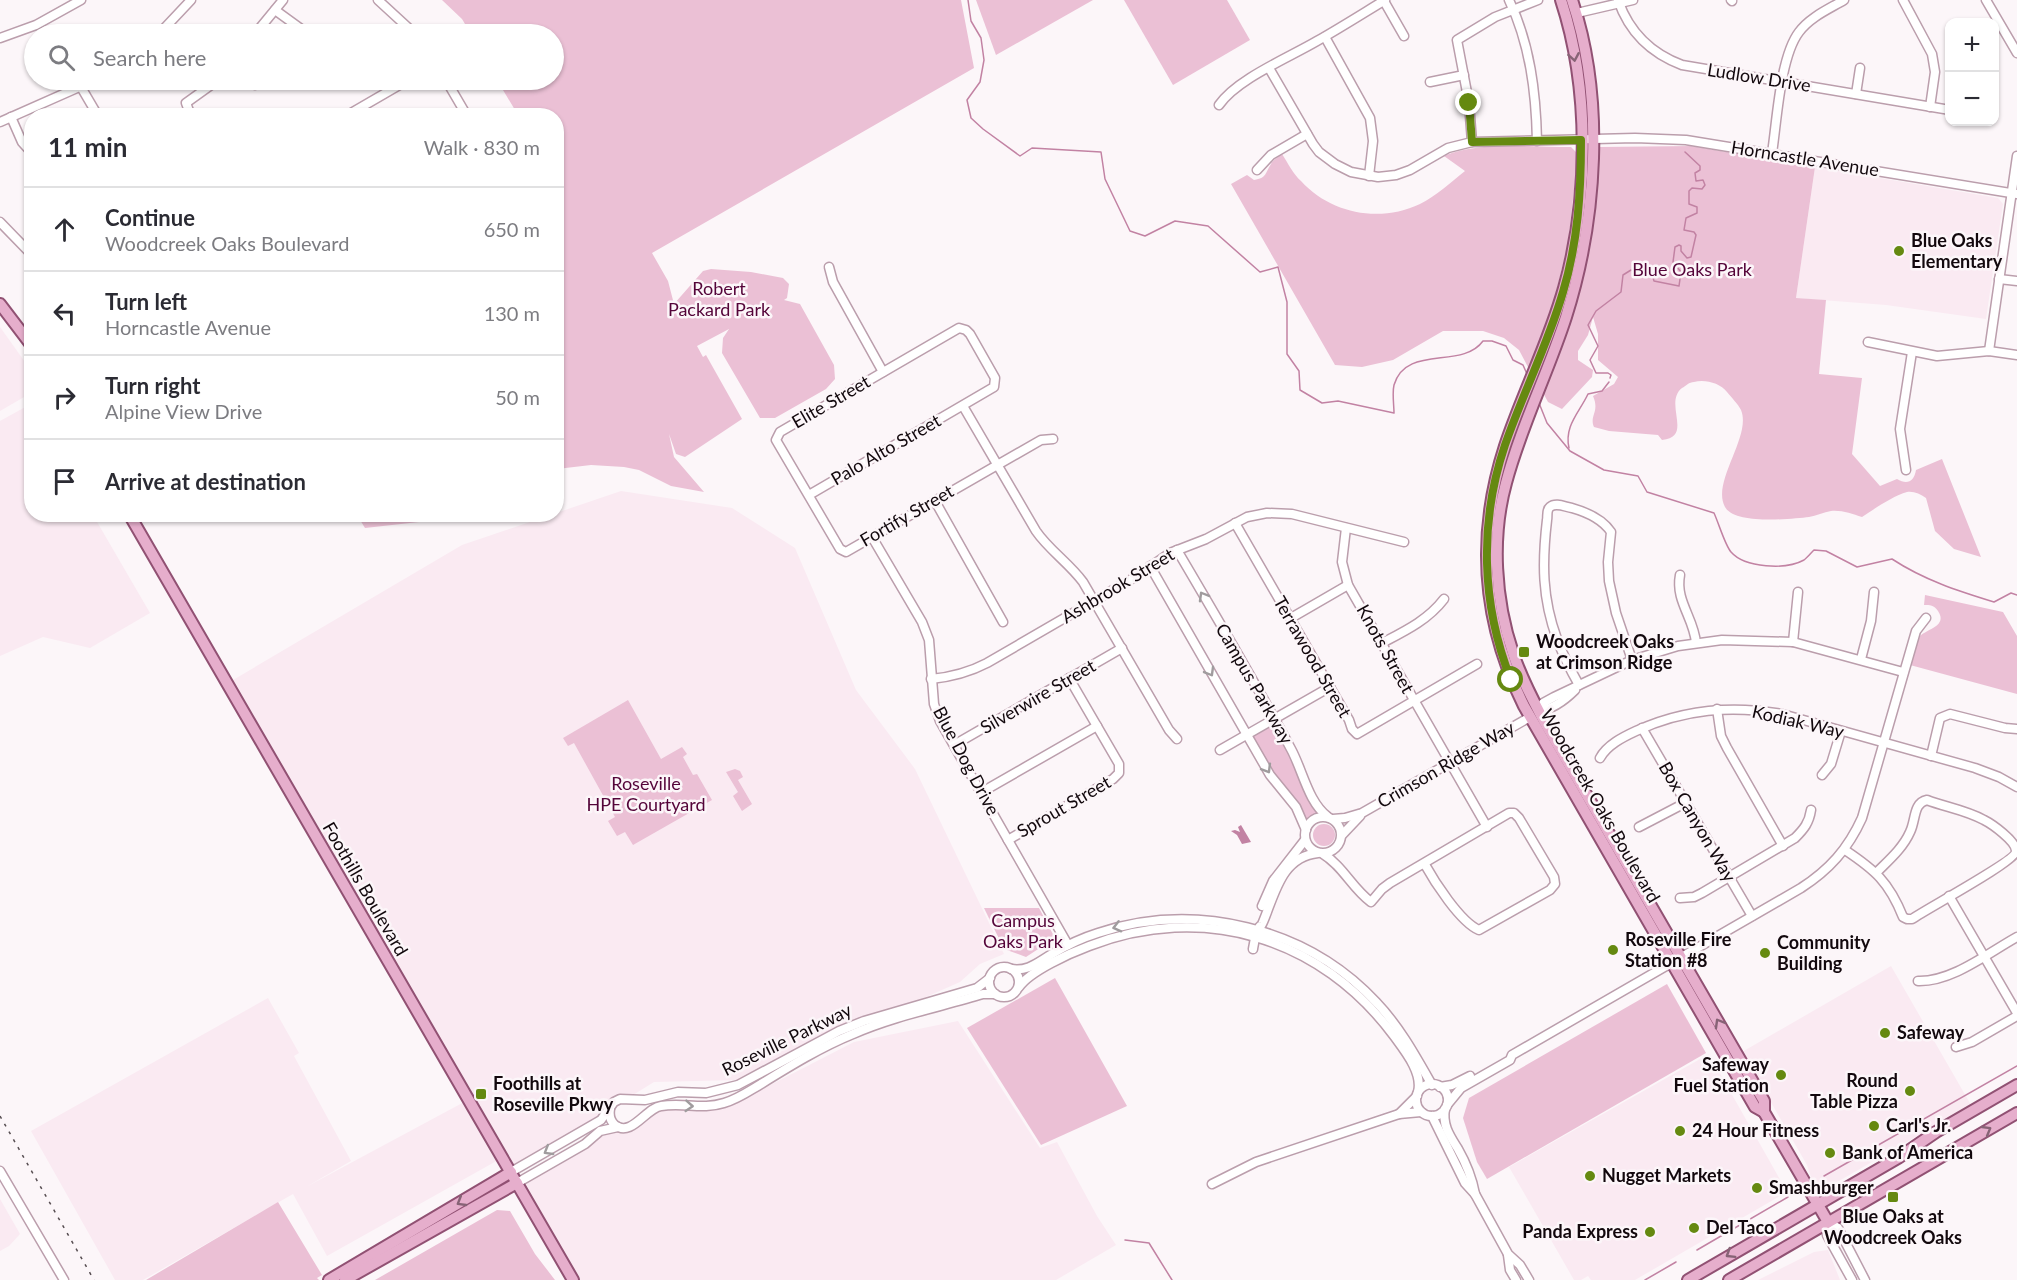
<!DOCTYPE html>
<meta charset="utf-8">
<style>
:root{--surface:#fff;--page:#f7f7f7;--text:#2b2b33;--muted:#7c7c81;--line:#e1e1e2}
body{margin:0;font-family:Lato,sans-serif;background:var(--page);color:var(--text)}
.controls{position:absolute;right:18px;top:18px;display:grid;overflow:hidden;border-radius:12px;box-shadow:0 2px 4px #0004}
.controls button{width:54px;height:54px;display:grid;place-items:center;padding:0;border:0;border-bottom:2px solid var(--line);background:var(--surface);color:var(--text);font:30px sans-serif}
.stop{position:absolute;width:18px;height:18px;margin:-14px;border:4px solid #658910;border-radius:50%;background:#fff}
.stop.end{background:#658910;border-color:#fff;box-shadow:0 2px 6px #0008}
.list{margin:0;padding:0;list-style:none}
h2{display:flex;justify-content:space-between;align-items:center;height:78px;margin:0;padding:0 24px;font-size:26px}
h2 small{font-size:20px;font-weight:400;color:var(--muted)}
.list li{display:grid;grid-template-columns:39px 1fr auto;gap:18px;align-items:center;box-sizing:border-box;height:84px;padding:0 24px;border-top:2px solid var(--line)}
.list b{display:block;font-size:22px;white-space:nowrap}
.list p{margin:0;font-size:20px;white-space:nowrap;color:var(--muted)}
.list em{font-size:20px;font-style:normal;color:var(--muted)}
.icon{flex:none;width:33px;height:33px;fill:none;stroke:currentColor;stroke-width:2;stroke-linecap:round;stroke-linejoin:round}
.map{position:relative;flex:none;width:2017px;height:1280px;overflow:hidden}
.search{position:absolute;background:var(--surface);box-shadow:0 2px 4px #0004;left:24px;top:24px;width:540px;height:66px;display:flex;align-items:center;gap:15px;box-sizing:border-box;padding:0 21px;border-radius:33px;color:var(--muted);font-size:22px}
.panel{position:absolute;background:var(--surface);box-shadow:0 2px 4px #0004;left:24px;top:108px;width:540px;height:414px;border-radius:24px}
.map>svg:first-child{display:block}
</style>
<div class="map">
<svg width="2017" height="1280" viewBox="0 0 2017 1280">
<rect width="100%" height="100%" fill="#fcf6f9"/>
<g fill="#faeaf2">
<polygon points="1815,167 1998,198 2003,204 1986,319 1886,305 1796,298"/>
<polygon points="0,327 32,372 31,393 0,411"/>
<polygon points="29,405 32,409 32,514 93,515 150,613 90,648 43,637 0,656 0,421"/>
<polygon points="621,491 732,508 795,548 856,690 915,769 1004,954 980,964 960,982 738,1080 654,1082 512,1170 233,680 462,545"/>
<polygon points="1891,966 1971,1105 1832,1185 1821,1188 1812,1180 1807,1165 1742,1052"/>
<polygon points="268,998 299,1053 294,1056 351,1161 306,1187 466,1101 500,1159 327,1256 293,1194 143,1280 115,1280 31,1131"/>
<polygon points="958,1021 1040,1148 1057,1142 1097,1216 1116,1245 1056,1280 578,1280 521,1182 612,1131 655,1110 741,1100 854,1042"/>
<polygon points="1709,1054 1787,1192 1635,1280 1591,1280 1588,1276 1581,1280 1574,1280 1509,1167"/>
<polygon points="0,1199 20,1234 9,1246 0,1251"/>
<polygon points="1828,1250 1840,1280 1758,1280 1814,1252"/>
</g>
<g fill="#ebc0d5">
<polygon points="442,0 961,0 974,68 652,253 668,281 674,304 703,271 711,269 751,272 783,278 789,284 787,298 784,300 800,304 834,365 835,379 826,389 775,418 760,418 722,353 723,338 729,329 697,346 703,357 706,355 742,419 685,457 676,454 669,434 674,457 704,492 671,486 639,470 624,467 591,465 557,469 556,116 518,115 497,80 554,80 554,34 471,34 462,19"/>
<polygon points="976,0 1093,0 996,55"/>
<polygon points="1124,0 1227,0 1250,40 1173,85"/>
<path d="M1691,146L1815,167L1796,298L1826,300L1819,374L1862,378L1852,454L1880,486L1897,479C1907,485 1914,482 1916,470L1942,459L1981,557L1954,549L1935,531L1926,498C1920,494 1914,491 1907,492C1893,496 1874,509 1862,517C1852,514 1842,510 1831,511C1824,512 1816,516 1809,517C1791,519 1735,525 1725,507C1711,482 1752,436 1741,410C1738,404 1731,397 1727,392C1720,383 1705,379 1694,382C1689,382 1686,386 1682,388C1663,403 1694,437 1662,440L1658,435L1609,431L1594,427C1589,416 1600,412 1593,396L1614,384L1618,377L1598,360V334L1593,317L1588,335L1578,351V360L1593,370L1592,377L1562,409L1548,402L1542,391L1569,318L1597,151L1600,147Z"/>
<path d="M1571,147L1576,152L1577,163L1568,244L1554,300L1529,369L1519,350L1504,338L1483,331H1443L1393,360L1362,367L1335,365L1231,184L1247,175L1254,180C1267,178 1265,173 1271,164C1273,160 1278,157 1282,154C1288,163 1293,174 1301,181C1331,214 1380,223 1420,204C1436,196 1451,182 1465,171L1444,156C1480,141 1532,147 1571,147Z"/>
<polygon points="357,515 435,515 419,522 365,528"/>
<path d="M1925,595L2003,612L2017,636V694L1910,665L1920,636C1927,629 1948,626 1938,611C1934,605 1930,605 1924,605Z"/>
<polygon points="628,700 661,759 682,747 687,754 683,757 693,775 697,774 712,800 633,845 625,832 617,836 608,821 615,817 574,743 568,746 563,738"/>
<polygon points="1272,725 1275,726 1319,814 1307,822 1279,783 1252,738 1253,735"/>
<polygon points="735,769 740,771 743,777 738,780 752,804 742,811 733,796 738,792 726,772"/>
<circle cx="1324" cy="835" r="11"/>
<polygon points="984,908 1039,908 1055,938 1026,957 1004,949"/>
<polygon points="1055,978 1127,1106 1041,1145 967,1028"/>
<polygon points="1667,984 1706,1053 1487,1179 1477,1162 1463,1118 1469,1098"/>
<polygon points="278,1202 322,1275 317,1278 319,1280 146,1280"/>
<polygon points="497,1210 510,1211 535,1254 555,1280 375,1280"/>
</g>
<polygon fill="#c282a3" points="1241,825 1251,842 1242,844 1237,835 1231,831 1235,830 1240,832 1238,827"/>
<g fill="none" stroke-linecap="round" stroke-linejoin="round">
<g stroke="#c282a3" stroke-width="1.5">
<path d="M968,0L971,21L981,38L984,60L980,82L967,100L971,118L983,129L1020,156L1032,148L1101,152L1105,179L1130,231L1145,236L1175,221L1208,226L1260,272L1278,267L1287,302V354L1299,371L1300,390L1322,403L1338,401L1394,413C1394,405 1392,393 1394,385C1406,344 1462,370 1483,341H1492L1506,346L1513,360L1523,365L1527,374"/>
<polyline points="1610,378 1611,375 1608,373 1596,373 1590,360 1598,346 1588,325 1596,311 1621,292 1623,275 1631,270 1644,275 1648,271 1652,274 1654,281 1679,286 1681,272 1673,262 1675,247 1679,245 1681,246 1681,251 1687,258 1691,257 1696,235 1694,232 1684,230 1686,218 1697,213 1697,207 1689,204 1689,191 1692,188 1702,189 1705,185 1703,180 1696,181 1695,173 1700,170 1700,166 1685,152"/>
<path d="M1539,403L1547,423L1570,451L1604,470L1638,476L1647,492L1714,513C1719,524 1725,545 1731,552C1745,568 1786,570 1804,560C1807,558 1811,553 1814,550L1826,551L1857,567L1892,559C1924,580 1958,591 1994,602L2011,593L2017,595"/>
<path d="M1569,448C1564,426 1579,413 1588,394L1602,391L1609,382"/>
<polyline points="1824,1176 2017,1066"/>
<polyline points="1125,1240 1149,1243 1172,1280"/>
<polyline points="1697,1250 1788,1197"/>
<polyline points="1645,1280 1676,1262"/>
</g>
<g stroke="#bb9eac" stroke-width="11">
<g id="minor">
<polyline points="378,0 415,34"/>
<path d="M1509,0C1530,44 1536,92 1537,141"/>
<path d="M1618,0C1629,32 1650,53 1682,65L1950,110"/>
<polyline points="1731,0 1732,1"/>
<polyline points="1903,0 1932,54 1935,72 1930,107"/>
<polyline points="1986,0 2017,53"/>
<polyline points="1384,1 1404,36"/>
<polyline points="275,10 308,34"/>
<polyline points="1577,13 1633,0"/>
<polyline points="159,34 191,0"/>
<polyline points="255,34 283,0"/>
<polyline points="1325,37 1370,118 1373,141 1369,176"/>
<polyline points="0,38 36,25 81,0"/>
<polyline points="1269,68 1313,144 1319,152 1335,164 1351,172 1378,177 1396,175 1410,170 1448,148 1472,142 1635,138 1686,140 2017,194"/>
<polyline points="253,80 255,85"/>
<polyline points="446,80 467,116"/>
<polyline points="1430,82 1464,75"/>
<polyline points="81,87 98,116"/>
<polyline points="1856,94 1860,68"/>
<path d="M1219,105C1237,79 1288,58 1317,41C1340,28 1362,14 1385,0"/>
<polyline points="191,116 186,103 218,80"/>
<polyline points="346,116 408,80"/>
<polyline points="11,117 22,142 32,153"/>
<polyline points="0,122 95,80"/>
<polyline points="1472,142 1469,103 1457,40 1495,17 1538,0"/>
<path d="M1772,153C1777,121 1780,57 1799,32C1810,17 1829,9 1844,0"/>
<polyline points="1257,170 1271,155 1307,134"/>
<polyline points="0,222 32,255"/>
<polyline points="829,267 833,282 883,372"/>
<polyline points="1999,279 2017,281"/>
<polyline points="1868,342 1937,356 1989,351 2017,355"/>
<polyline points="1989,351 2017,156"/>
<path d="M963,406L1036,531C1049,550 1069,563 1083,582L1169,730L1177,739"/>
<polyline points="1906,470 1900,429 1912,352"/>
<polyline points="809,495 994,387 995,378 970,334 966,330 959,328 780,432 776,440 840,549 846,552 1041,440 1053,439"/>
<polyline points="935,501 1003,622"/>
<polyline points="1235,523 1349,720 1352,729 1357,734 1477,664"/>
<polyline points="1346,528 1342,562 1348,585 1487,827"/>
<polyline points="872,537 922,622 929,640 934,704 940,721 1068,945"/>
<path d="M1177,550C1216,616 1255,682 1291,749C1303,771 1308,802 1328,817"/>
<polyline points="1150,566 1270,775 1296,807 1306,830"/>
<path d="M1680,575C1675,601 1694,618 1696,643"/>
<polyline points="1291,618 1348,585"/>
<polyline points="1793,642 1798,592"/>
<path d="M1382,643C1405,631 1428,620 1444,599"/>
<polyline points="1861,659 1871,621 1874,592"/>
<path d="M931,679C951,677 968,673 987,663L1137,576L1170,553L1206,539L1247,517L1267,513L1292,514L1404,542"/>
<path d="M1579,685C1571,671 1563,655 1557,639C1542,598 1542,563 1547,520C1548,516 1546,510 1550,507C1556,502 1565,507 1572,508C1586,512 1603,520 1611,532L1608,562L1609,581L1616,613L1632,660"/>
<polyline points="1717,709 1721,736 1727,748 1783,846"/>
<polyline points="1539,711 1543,703 1554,697 1632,660 1678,646 1722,640 1793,642 1903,672"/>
<path d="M1539,711C1553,709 1565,700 1575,690"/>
<polyline points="1642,728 1752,916"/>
<polyline points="954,745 1122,648"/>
<polyline points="1220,750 1330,687"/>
<polyline points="1931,756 1940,718 1950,714 2005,728 2017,729"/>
<path d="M1600,758C1607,745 1623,737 1636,731C1684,709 1731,705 1782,714L1975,768L1999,777L2017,787"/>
<polyline points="1822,775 1831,764 1841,731"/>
<polyline points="982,792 1097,726"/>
<circle cx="1323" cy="835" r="18"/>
<polyline points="1333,819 1345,818 1362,813 1530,717"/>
<polyline points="1639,827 1685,803"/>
<polyline points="1342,835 1360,816"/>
<polyline points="1008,840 1113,779 1119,773 1119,764 1069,678"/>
<path d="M1845,850C1875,870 1889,882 1903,917L1907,919H1912C1926,909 2016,861 2016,851C2016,841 1992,824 1984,820C1966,810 1945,807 1927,800C1913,803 1916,820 1910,832C1903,848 1889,860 1877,872"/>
<path d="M1323,854C1343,866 1352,888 1371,902L1382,889L1390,883L1509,813H1514L1519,818L1554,877L1555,884L1550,890L1479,930C1460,922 1434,881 1424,863"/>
<polyline points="1949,896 2017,1013"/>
<path d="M1680,898L1694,897L1702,893L1795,838C1804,829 1809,823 1811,810"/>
<polyline points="1262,906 1273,881 1305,840"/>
<path d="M1253,949C1254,943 1255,936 1258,930C1261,922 1259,931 1263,922C1275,894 1281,857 1318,853"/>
<circle cx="1004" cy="982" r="15"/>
<path d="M1011,969C1028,972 1038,962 1052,954C1067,945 1082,938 1098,933C1195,901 1306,927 1376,1002C1399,1026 1415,1055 1432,1085"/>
<path d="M1918,981C1952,982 1988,953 2017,937"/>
<path d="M1019,987C1030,971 1070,953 1089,946C1203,902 1321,937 1394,1036C1405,1051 1423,1073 1418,1092"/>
<polyline points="1956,1047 1972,1042 2017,1016"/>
<circle cx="1432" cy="1100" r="16"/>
<polyline points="1440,1087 1452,1085 1470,1076"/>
<path d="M1447,1105L1461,1088L1510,1060L1512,1055L1801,888C1829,870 1848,849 1862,818L1916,631L1926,618"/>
<path d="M610,1109C609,1115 610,1121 615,1125C631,1138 646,1108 661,1106C683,1102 702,1110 724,1103C738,1099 749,1091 761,1084C790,1066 821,1047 853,1034C894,1016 940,1007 983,994H995"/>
<path d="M1445,1109C1442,1125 1450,1136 1458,1149C1466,1163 1472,1178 1475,1194"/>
<polyline points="1399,1114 1417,1096"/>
<polyline points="1432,1116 1465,1183 1475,1194 1508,1254 1520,1265 1529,1280"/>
<polyline points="0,1171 64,1280"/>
<polyline points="511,1172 601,1120 614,1102 620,1099 645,1100 678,1092 706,1093 738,1085 839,1031 864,1021 977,988 990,978"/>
<polyline points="517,1183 585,1144 600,1131 618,1127"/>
<polyline points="1212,1184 1256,1162 1399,1114 1421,1112"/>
<polyline points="1508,1255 1510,1270 1516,1280"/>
<polyline points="1852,1280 1827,1235 1828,1222 1838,1228 1865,1280"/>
</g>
</g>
<g stroke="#915173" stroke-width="14">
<g id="major">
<path d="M1561,0C1590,88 1589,199 1564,288C1549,342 1523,392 1505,446C1476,535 1482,622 1524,706L1755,1107L1764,1112"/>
<path d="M1572,0C1605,98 1597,219 1566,317C1548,373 1521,426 1506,483C1491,537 1495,600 1513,653C1521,678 1533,700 1545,723L1764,1101V1112L1828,1222"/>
<polyline points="0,304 32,346"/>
<polyline points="129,514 573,1280"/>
<polyline points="329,1280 511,1172"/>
<polyline points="345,1280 517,1183"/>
<polyline points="1688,1280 1898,1158 1936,1132 2017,1085"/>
<polyline points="1729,1280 2017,1113"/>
</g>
</g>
<use href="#minor" stroke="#fff" stroke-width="8"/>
<use href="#major" stroke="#e6aecc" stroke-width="10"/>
<polyline stroke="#564d51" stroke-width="1.5" stroke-dasharray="3 6" stroke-linecap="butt" points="0,1116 94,1280"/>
</g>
<defs><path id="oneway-chevron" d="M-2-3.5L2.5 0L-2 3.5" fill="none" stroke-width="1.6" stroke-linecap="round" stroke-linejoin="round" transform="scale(1.5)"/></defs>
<g stroke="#876376">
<use href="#oneway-chevron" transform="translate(1574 57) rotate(80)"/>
<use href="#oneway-chevron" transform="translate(1719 1023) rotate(-120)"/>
<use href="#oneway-chevron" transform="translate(1987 1130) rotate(-30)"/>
<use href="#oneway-chevron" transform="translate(461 1202) rotate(149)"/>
<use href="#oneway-chevron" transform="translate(1730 1254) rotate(148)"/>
</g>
<g stroke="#a09c9e">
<use href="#oneway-chevron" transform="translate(1203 596) rotate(-120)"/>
<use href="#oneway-chevron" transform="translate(1210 672) rotate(60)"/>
<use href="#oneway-chevron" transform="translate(1267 769) rotate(59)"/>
<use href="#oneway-chevron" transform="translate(1117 927) rotate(166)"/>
<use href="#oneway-chevron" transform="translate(689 1106) rotate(4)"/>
<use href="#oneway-chevron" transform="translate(548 1151) rotate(149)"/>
</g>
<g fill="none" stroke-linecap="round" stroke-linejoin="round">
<path stroke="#658910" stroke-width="8" d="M1469,103L1472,142L1581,140C1581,192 1578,242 1563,292C1548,344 1523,393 1505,445C1479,522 1481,604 1511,680"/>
</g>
<g fill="#658910" stroke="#fcf6f9" stroke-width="2">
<circle cx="1899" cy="251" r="6"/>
<rect x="1518" y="646" width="12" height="12" rx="3"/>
<circle cx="1613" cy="950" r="6"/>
<circle cx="1765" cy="953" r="6"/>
<circle cx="1885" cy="1033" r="6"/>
<circle cx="1781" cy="1075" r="6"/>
<circle cx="1910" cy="1091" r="6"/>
<rect x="475" y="1088" width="12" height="12" rx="3"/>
<circle cx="1874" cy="1126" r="6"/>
<circle cx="1680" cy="1131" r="6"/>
<circle cx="1830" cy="1153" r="6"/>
<circle cx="1590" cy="1176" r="6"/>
<circle cx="1757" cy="1188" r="6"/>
<rect x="1887" y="1191" width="12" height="12" rx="3"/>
<circle cx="1694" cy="1228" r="6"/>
<circle cx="1650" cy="1232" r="6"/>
</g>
<g text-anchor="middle" stroke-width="5" stroke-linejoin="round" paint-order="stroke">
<g font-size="18" fill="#12080d" stroke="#fcf6f9">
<text transform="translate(1759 78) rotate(9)" y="6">Ludlow Drive</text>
<text transform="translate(1805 159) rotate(9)" y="6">Horncastle Avenue</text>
<text transform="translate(831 402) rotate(-30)" y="6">Elite Street</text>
<text transform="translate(886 450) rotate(-30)" y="6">Palo Alto Street</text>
<text transform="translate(907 516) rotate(-30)" y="6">Fortify Street</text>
<text transform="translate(1118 586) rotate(-31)" y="6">Ashbrook Street</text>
<text transform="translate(1385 649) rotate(61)" y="6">Knots Street</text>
<text transform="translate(1312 657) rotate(60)" y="6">Terrawood Street</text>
<text transform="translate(1254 684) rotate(60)" y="6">Campus Parkway</text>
<text transform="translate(1038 697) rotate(-30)" y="6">Silverwire Street</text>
<text transform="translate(1798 722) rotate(13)" y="6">Kodiak Way</text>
<text transform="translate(966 761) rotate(62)" y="6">Blue Dog Drive</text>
<text transform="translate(1446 765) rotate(-30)" y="6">Crimson Ridge Way</text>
<text transform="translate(1600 806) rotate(60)" y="6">Woodcreek Oaks Boulevard</text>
<text transform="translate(1064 807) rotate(-30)" y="6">Sprout Street</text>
<text transform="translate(1697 822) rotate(60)" y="6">Box Canyon Way</text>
<text transform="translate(365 889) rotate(60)" y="6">Foothills Boulevard</text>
<text transform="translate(787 1040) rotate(-26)" y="6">Roseville Parkway</text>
</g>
<g font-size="18" font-weight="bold" fill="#12080d" stroke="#fcf6f9" text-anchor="start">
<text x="1911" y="247">Blue Oaks<tspan x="1911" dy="21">Elementary</tspan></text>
<text x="1536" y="648">Woodcreek Oaks<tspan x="1536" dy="21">at Crimson Ridge</tspan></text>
<text x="1625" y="946">Roseville Fire<tspan x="1625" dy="21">Station #8</tspan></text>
<text x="1777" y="949">Community<tspan x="1777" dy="21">Building</tspan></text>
<text x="1897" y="1039">Safeway</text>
<text x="1769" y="1071" text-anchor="end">Safeway<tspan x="1769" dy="21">Fuel Station</tspan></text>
<text x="1898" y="1087" text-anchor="end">Round<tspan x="1898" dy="21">Table Pizza</tspan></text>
<text x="493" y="1090">Foothills at<tspan x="493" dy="21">Roseville Pkwy</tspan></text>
<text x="1886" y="1132">Carl's Jr.</text>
<text x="1692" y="1137">24 Hour Fitness</text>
<text x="1842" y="1159">Bank of America</text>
<text x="1602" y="1182">Nugget Markets</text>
<text x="1769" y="1194">Smashburger</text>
<text x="1893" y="1223" text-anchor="middle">Blue Oaks at<tspan x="1893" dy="21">Woodcreek Oaks</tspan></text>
<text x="1706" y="1234">Del Taco</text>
<text x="1638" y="1238" text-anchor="end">Panda Express</text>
</g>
<g font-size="18" fill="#540439" stroke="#fcf6f9">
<text x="1692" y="276">Blue Oaks Park</text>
<text x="719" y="295">Robert<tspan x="719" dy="21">Packard Park</tspan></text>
<text x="646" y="790">Roseville<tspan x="646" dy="21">HPE Courtyard</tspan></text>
<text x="1023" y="927">Campus<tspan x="1023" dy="21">Oaks Park</tspan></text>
</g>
</g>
</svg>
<div class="controls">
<button>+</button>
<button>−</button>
</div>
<div class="stop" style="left:1511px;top:680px"></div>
<div class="stop end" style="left:1469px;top:103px"></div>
<div class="search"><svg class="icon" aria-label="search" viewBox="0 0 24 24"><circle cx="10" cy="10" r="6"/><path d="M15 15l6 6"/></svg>Search here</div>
<section class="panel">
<h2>11 min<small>Walk · 830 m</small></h2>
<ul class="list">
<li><svg class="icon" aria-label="ahead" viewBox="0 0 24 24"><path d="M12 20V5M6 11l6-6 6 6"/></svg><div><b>Continue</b><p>Woodcreek Oaks Boulevard</p></div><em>650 m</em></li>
<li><svg class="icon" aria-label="left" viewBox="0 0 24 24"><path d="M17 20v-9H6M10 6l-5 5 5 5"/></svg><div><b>Turn left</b><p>Horncastle Avenue</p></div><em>130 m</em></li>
<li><svg class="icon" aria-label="right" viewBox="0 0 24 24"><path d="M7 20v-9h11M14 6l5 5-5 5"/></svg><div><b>Turn right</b><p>Alpine View Drive</p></div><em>50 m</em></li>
<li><svg class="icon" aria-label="arrive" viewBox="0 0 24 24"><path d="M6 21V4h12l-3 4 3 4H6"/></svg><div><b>Arrive at destination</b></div></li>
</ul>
</section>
</div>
